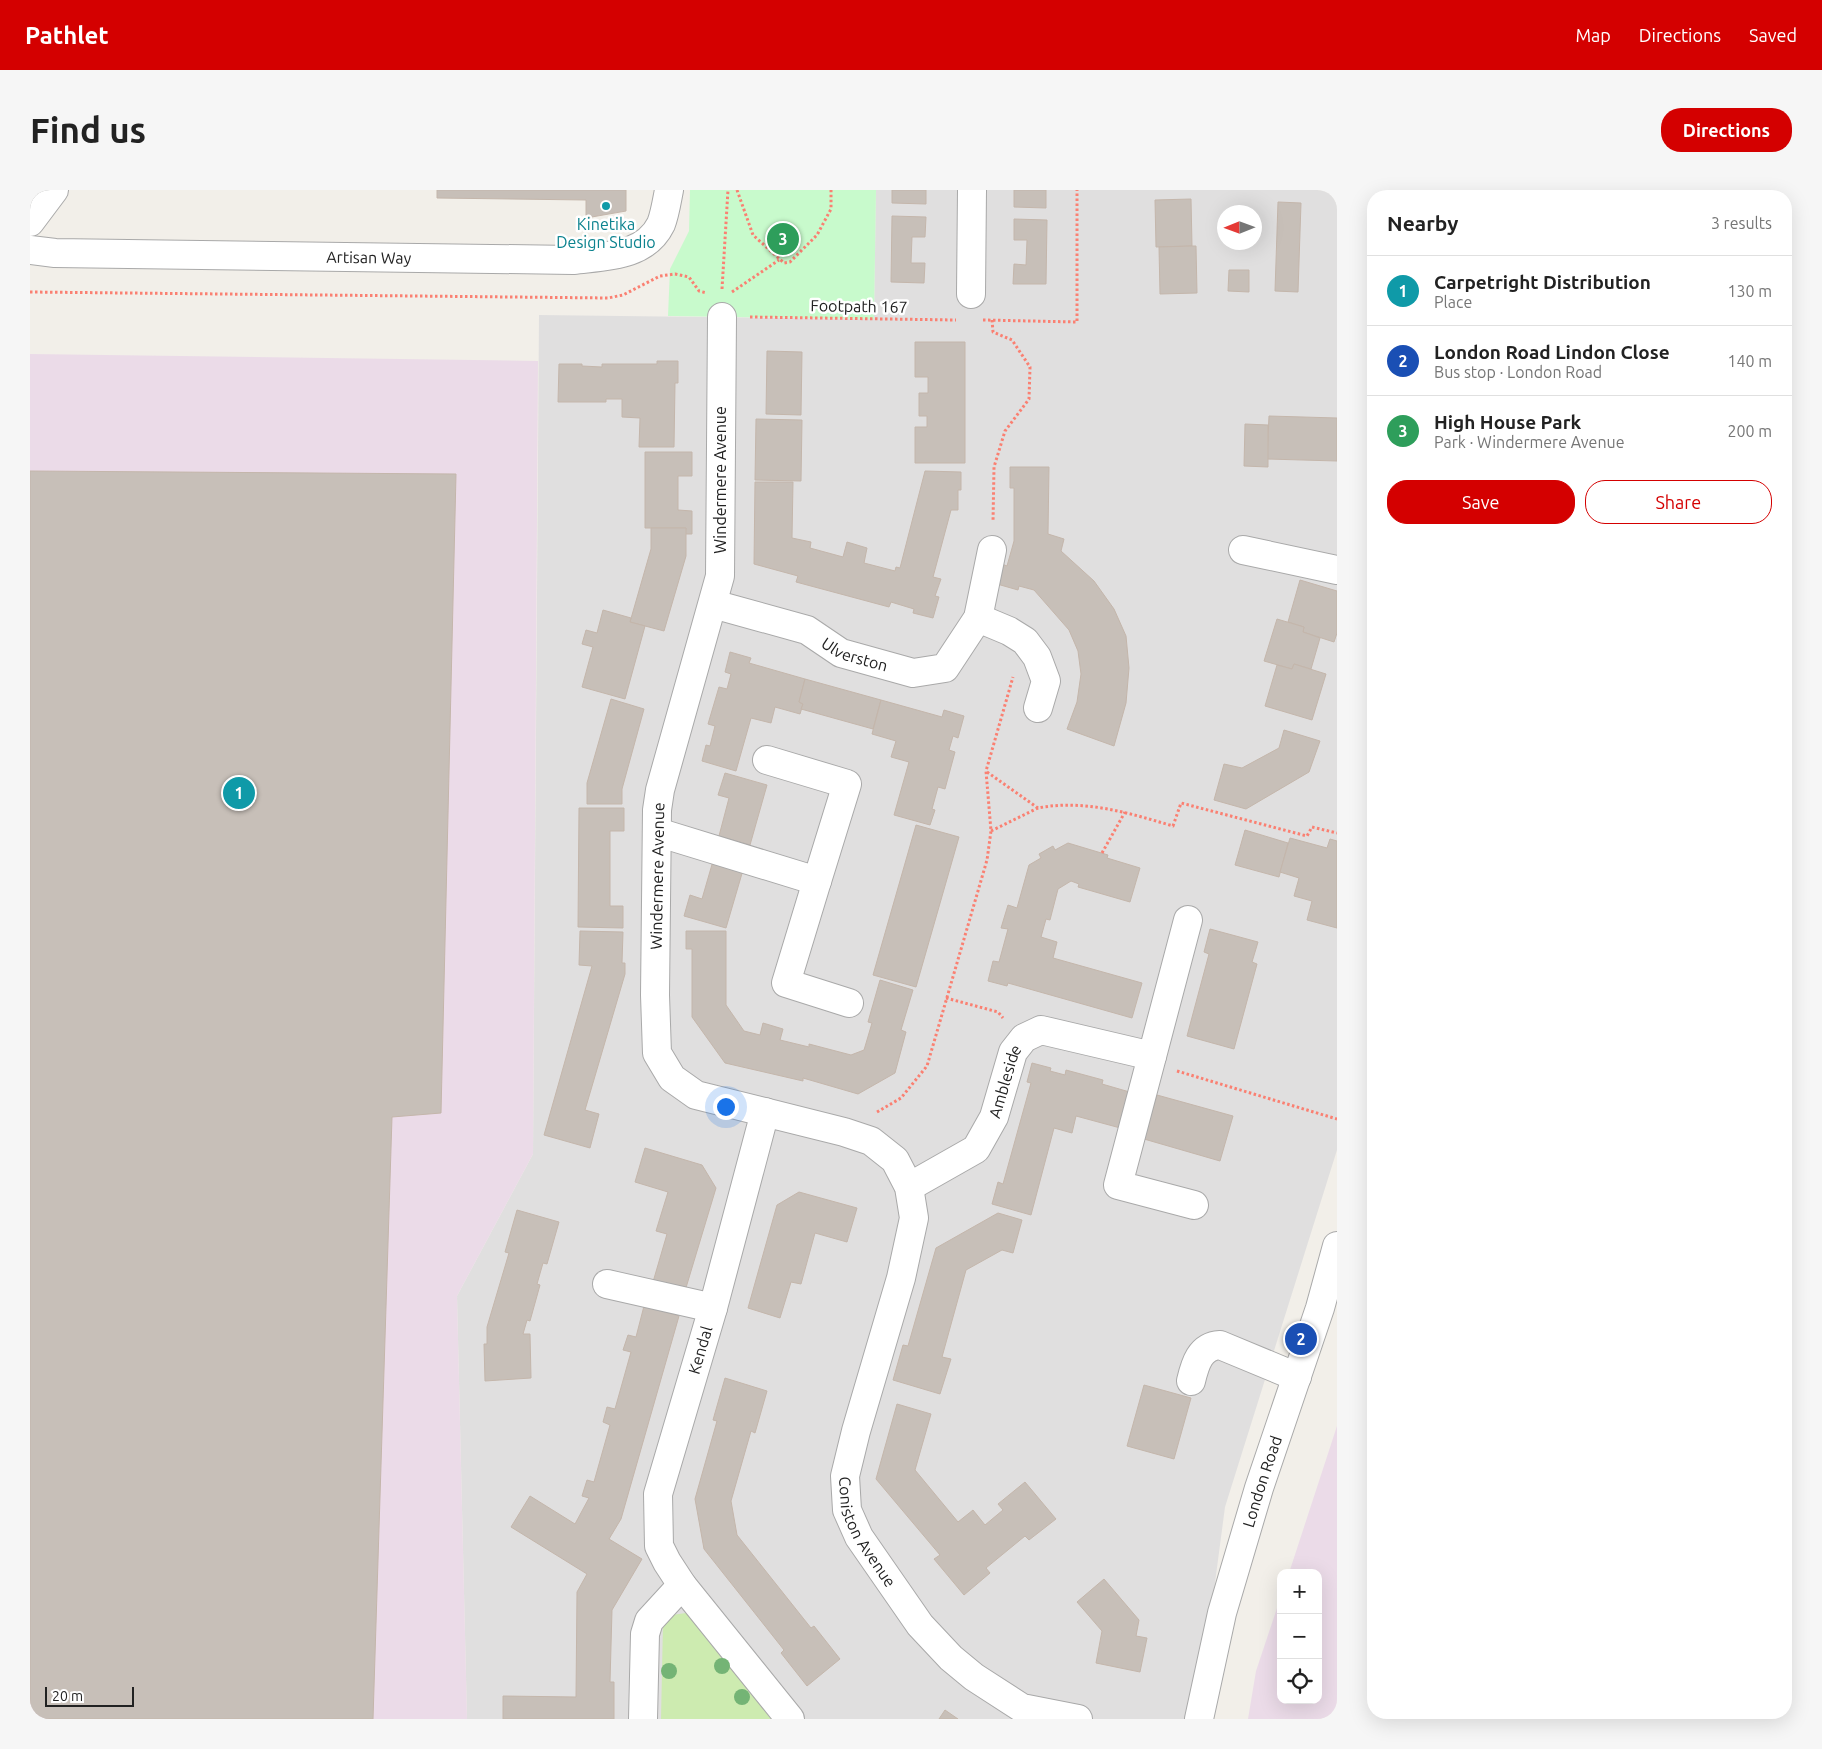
<!DOCTYPE html>
<meta charset="utf-8">
<style>
:root{--surface:#fff;--page:#f6f6f6;--text:#222;--muted:#767676;--line:#e0e0e0;--accent:#d40000}
body{margin:0;font-family:Ubuntu,sans-serif;background:var(--page);color:var(--text)}
.controls{position:absolute;right:15px;bottom:15px;display:grid;overflow:hidden;border-radius:10px;box-shadow:0 5px 20px #0002}
.controls button{width:45px;height:45px;display:grid;place-items:center;padding:0;border:0;border-bottom:1px solid var(--line);background:var(--surface);color:var(--text);font:25px sans-serif}
.compass{position:absolute;left:1187px;top:15px;width:45px;height:45px;border-radius:50%;background:var(--surface);box-shadow:0 5px 20px #0002;rotate:269deg}
.scale{position:absolute;left:15px;bottom:12px;width:89px;box-sizing:border-box;padding-left:5px;border:2px solid #222;border-top:0;font-size:14px;line-height:18px;white-space:nowrap;color:#222;-webkit-text-stroke:4px #fff;paint-order:stroke}
.you{position:absolute;left:695px;top:916px;width:18px;height:18px;margin:-12px;border:4px solid #fff;border-radius:50%;background:#1a73e8;box-shadow:0 0 0 8px #1a73e833}
.badge{display:grid;place-items:center;width:32px;height:32px;border-radius:50%;background:var(--accent);color:#fff;font-size:16px;font-weight:700}
.pin{position:absolute;translate:-50% -50%;border:2px solid #fff;box-shadow:0 1px 5px #0006}
.list{margin:0;padding:0;list-style:none}
h2{display:flex;justify-content:space-between;align-items:center;height:65px;margin:0;padding:0 20px;font-size:21px}
h2 small{font-size:16px;font-weight:400;color:var(--muted)}
.list li{display:grid;grid-template-columns:32px 1fr auto;gap:15px;align-items:center;box-sizing:border-box;height:70px;padding:0 20px;border-top:1px solid var(--line)}
.list b{display:block;font-size:19px;white-space:nowrap}
.list p{margin:0;font-size:16px;white-space:nowrap;color:var(--muted)}
.list em{font-size:16px;font-style:normal;color:var(--muted)}
.actions{display:flex;gap:10px;padding:15px 20px}
.actions a{flex:1;padding:11px 0;border:1px solid var(--accent);border-radius:20px;text-align:center;font-size:18px;color:var(--accent)}
.actions .main{background:var(--accent);color:#fff}
.icon{flex:none;width:28px;height:28px;fill:none;stroke:currentColor;stroke-width:2;stroke-linecap:round;stroke-linejoin:round}
.map{position:relative;flex:none;width:1307px;height:1529px;overflow:hidden;border-radius:20px}
header{display:flex;align-items:center;gap:30px;box-sizing:border-box;height:70px;padding:0 25px;background:var(--accent);color:#fff}
header strong{font-size:24px}
nav{display:flex;gap:28px;margin-inline-start:auto;font-size:18px}
.intro{display:flex;align-items:center;justify-content:space-between;box-sizing:border-box;height:120px;padding:0 30px}
h1{margin:0;font-size:35px}
.button{padding:12px 22px;border-radius:20px;background:var(--accent);color:#fff;font-size:18px;font-weight:700}
main{display:flex;gap:30px;padding:0 30px}
aside{flex:1;background:var(--surface);border-radius:20px;box-shadow:0 5px 20px #0002}
.map>svg:first-child{display:block}
</style>
<header>
<strong>Pathlet</strong>
<nav><a>Map</a><a>Directions</a><a>Saved</a></nav>
</header>
<div class="intro"><h1>Find us</h1><a class="button">Directions</a></div>
<main>
<div class="map">
<svg width="1307" height="1529" viewBox="0 0 1307 1529">
<rect width="100%" height="100%" fill="#f2efe9"/>
<path fill="#e0dfdf" fill-rule="evenodd" d="M846,0H1307V960L1195,1317L1167,1529H437L427,1106L503,964L509,125L844,129ZM1194,22H1224V52H1194Z"/>
<g fill="#ebdbe8">
<polygon points="0,164 508,171 503,964 427,1106 437,1529 0,1529"/>
<polygon points="1307,1236 1307,1529 1218,1529 1226,1481 1251,1406 1251,1510 1288,1510 1288,1383 1259,1383"/>
</g>
<polygon fill="#cdebb0" points="656,1423 667,1431 741,1529 631,1529 633,1433 642,1425"/>
<polygon fill="#c8facc" points="660,0 846,0 844,129 638,126 640,79 659,41"/>
<g fill="#c7bfb8" stroke="#c4b6ab">
<polygon points="407,0 596,0 596,21 556,28 556,10 407,8"/>
<polygon points="862,0 896,0 896,14 862,13"/>
<polygon points="984,0 1016,0 1016,18 984,17"/>
<polygon points="1161,9 1162,56 1126,57 1125,10"/>
<polygon points="1248,12 1271,13 1268,102 1245,101"/>
<polygon points="862,26 896,27 895,47 882,47 881,73 895,73 894,93 861,92"/>
<polygon points="984,29 1017,30 1016,94 983,94 984,74 996,75 997,50 984,50"/>
<polygon points="1162,56 1166,56 1167,103 1130,104 1129,57"/>
<polygon points="1199,80 1219,80 1219,102 1198,101"/>
<polygon points="885,152 935,152 935,273 885,273 885,237 897,237 897,226 889,226 889,203 898,203 898,187 885,187"/>
<polygon points="737,161 772,162 771,225 736,224"/>
<polygon points="627,171 648,171 648,193 645,193 644,257 609,257 610,228 592,227 592,209 576,209 576,212 528,212 529,174 552,174 552,176 572,177 572,174 627,174"/>
<polygon points="1239,226 1307,228 1307,271 1237,269"/>
<polygon points="726,229 772,230 771,291 725,290"/>
<polygon points="1215,234 1238,235 1238,277 1214,276"/>
<polygon points="615,262 662,262 662,286 648,286 648,320 662,321 662,344 655,344 656,338 615,338"/>
<polygon points="980,277 1019,277 1018,344 1034,349 1031,361 1064,391 1084,419 1096,446 1099,478 1096,513 1084,556 1037,539 1047,512 1051,484 1048,461 1039,440 1004,400 989,396 988,400 967,394 972,374 977,376 984,351 984,298 980,298"/>
<polygon points="0,281 426,284 411,923 362,927 343,1529 0,1529"/>
<polygon points="895,281 931,282 931,300 928,300 928,320 921,320 903,387 911,389 905,406 909,407 903,428 883,423 884,419 861,412 859,417 766,392 768,386 724,374 725,292 763,292 762,348 781,352 780,358 813,367 817,352 837,358 834,373 865,381 866,377 870,378"/>
<polygon points="621,338 656,338 656,366 634,441 600,432 621,359"/>
<polygon points="1270,390 1307,401 1307,443 1304,452 1273,442 1274,437 1258,432"/>
<polygon points="573,420 601,428 600,432 615,436 595,509 552,497 563,457 552,454 556,440 567,443"/>
<polygon points="1247,429 1274,437 1273,442 1290,448 1281,479 1264,474 1262,479 1234,471"/>
<polygon points="700,462 721,468 719,473 775,489 769,512 773,514 770,524 745,517 741,533 721,528 706,581 672,571 676,555 680,556 685,536 678,534 689,497 697,499 701,484 695,482"/>
<polygon points="1264,474 1296,484 1282,530 1235,516 1247,475 1262,479"/>
<polygon points="775,489 851,510 843,539 771,519 773,514 769,512"/>
<polygon points="581,509 614,519 592,599 592,614 557,614 557,593"/>
<polygon points="851,510 912,527 914,520 934,526 928,548 923,546 919,560 925,562 915,599 908,597 902,619 905,620 900,635 864,625 879,572 861,567 866,551 842,544"/>
<polygon points="1254,540 1290,551 1279,582 1216,619 1184,610 1194,574 1212,578 1249,558"/>
<polygon points="695,583 737,595 720,655 689,646 699,608 688,605"/>
<polygon points="549,618 594,618 594,641 580,641 580,716 593,716 593,738 548,737"/>
<polygon points="886,635 929,647 886,797 843,785"/>
<polygon points="1215,640 1258,653 1249,687 1205,675"/>
<polygon points="1260,648 1297,658 1300,649 1307,651 1307,738 1277,730 1282,711 1264,706 1269,688 1250,682"/>
<polygon points="1038,653 1078,665 1077,668 1110,678 1100,712 1048,697 1049,694 1041,691 1028,699 1020,730 1016,729 1011,747 1027,752 1023,768 1112,793 1102,828 978,793 977,796 958,791 963,771 969,772 978,739 971,738 978,715 987,718 999,675 1011,668 1009,664 1023,656 1025,660"/>
<polygon points="683,671 713,680 696,738 654,726 660,705 672,709"/>
<polygon points="1180,739 1228,752 1222,772 1227,774 1204,859 1157,846 1179,764 1174,762"/>
<polygon points="550,741 593,742 592,773 595,773 595,784 555,920 569,924 560,958 514,945 562,776 549,775"/>
<polygon points="656,741 696,741 696,815 714,841 730,845 733,833 753,839 750,850 779,857 779,854 821,865 834,860 842,833 838,832 850,790 883,800 871,840 876,842 865,883 828,904 773,888 773,891 695,873 662,827 662,759 656,759"/>
<polygon points="1002,873 1021,878 1020,881 1035,885 1036,880 1073,890 1072,894 1103,903 1094,939 1046,926 1042,943 1024,938 1001,1025 962,1014 968,992 973,994 1001,893 997,892"/>
<polygon points="1127,905 1203,926 1190,971 1114,949"/>
<polygon points="615,958 672,975 686,998 655,1101 623,1092 637,1044 626,1041 638,1002 605,992"/>
<polygon points="769,1002 827,1018 817,1052 785,1043 771,1094 761,1092 750,1128 718,1118 747,1015"/>
<polygon points="487,1020 529,1032 517,1074 513,1073 507,1094 510,1095 500,1131 497,1130 493,1144 500,1144 501,1188 455,1191 454,1154 457,1154 457,1137 479,1063 475,1062"/>
<polygon points="968,1023 992,1030 983,1063 972,1060 936,1080 912,1167 921,1169 910,1204 863,1190 873,1155 878,1156 906,1058"/>
<polygon points="614,1116 649,1126 591,1329 579,1349 612,1369 582,1420 580,1492 584,1492 584,1529 473,1529 473,1506 546,1507 547,1402 557,1384 481,1337 500,1306 545,1334 559,1308 552,1306 557,1290 564,1292 580,1235 573,1232 577,1217 585,1219 601,1162 593,1160 598,1145 606,1147"/>
<polygon points="695,1188 737,1201 725,1243 721,1241 701,1311 707,1345 781,1438 784,1436 810,1469 777,1496 751,1463 754,1460 674,1359 665,1309 687,1231 683,1230"/>
<polygon points="1114,1195 1161,1208 1144,1269 1097,1256"/>
<polygon points="867,1214 901,1224 885,1280 928,1332 943,1320 955,1335 973,1320 968,1314 995,1292 1026,1329 999,1350 995,1346 956,1378 960,1383 934,1405 904,1369 910,1365 846,1289"/>
<polygon points="1074,1389 1109,1430 1106,1446 1117,1448 1110,1482 1066,1473 1072,1441 1047,1412"/>
<polygon points="915,1520 928,1529 909,1529"/>
</g>
<g fill="none" stroke-linecap="round" stroke-linejoin="round">
<g stroke="#a9a9a9" stroke-width="30">
<g id="minor">
<polyline points="0,32 24,0"/>
<path id="s1" d="M0,60L25,63L543,70C575,66 615,67 631,34C635,24 637,10 639,0"/>
<polyline points="941,104 942,0"/>
<path id="s2" d="M692,127L690,386L630,600L627,620L625,805L627,863L642,888L666,905L814,942L841,951L865,970L879,997L884,1028L871,1088L826,1241L815,1286L817,1320L829,1347L890,1435L921,1468L944,1487L992,1518L1048,1529"/>
<polyline points="1213,360 1307,380"/>
<path id="s3" d="M683,414L777,440L811,463L883,483L915,478L948,428L962,360"/>
<polyline points="948,428 979,441 995,451 1007,467 1016,491 1008,518"/>
<polyline points="627,642 787,691 817,594 737,570"/>
<polyline points="787,691 756,793 819,813"/>
<polyline points="1158,730 1088,995 1164,1015"/>
<polyline points="735,922 683,1118 628,1304 629,1356 637,1372 652,1395 760,1529"/>
<path id="s4" d="M879,997L946,959L964,927L983,862L994,848L1011,840L1122,866"/>
<polyline points="577,1094 683,1118"/>
<path d="M1161,1191C1165,1174 1170,1156 1190,1155L1267,1187"/>
<polyline points="613,1529 615,1444 619,1431 652,1395"/>
<path id="s5" d="M1169,1529L1192,1423L1229,1298L1290,1118L1307,1056"/>
</g>
</g>
<g stroke="#fa8072" stroke-width="3" stroke-dasharray="2.5 2.5" stroke-linecap="butt">
<polyline points="707,0 723,45 754,73 760,72 787,45 801,19 801,0"/>
<polyline points="692,99 698,0"/>
<polyline points="0,102 578,108 593,105 630,86 645,84 659,87 669,101 677,103"/>
<polyline points="702,102 749,70"/>
<polyline points="720,127 926,130"/>
<polyline points="953,130 1047,132 1047,0"/>
<polyline points="962,130 963,142 982,150 1000,177 999,209 975,241 964,277 963,332"/>
<path d="M957,582L1008,618C1054,609 1099,623 1143,636L1151,613L1277,646L1282,637L1307,643"/>
<polyline points="961,641 1008,618"/>
<polyline points="1072,663 1095,622"/>
<polyline points="916,808 968,822 973,828"/>
<polyline points="1147,881 1307,929"/>
<polyline points="847,922 871,908 897,876 957,670 961,641 956,581 983,487"/>
</g>
<use href="#minor" stroke="#fff" stroke-width="28"/>
</g>
<g fill="#74b475">
<circle cx="692" cy="1476" r="8"/>
<circle cx="639" cy="1481" r="8"/>
<circle cx="712" cy="1507" r="8"/>
</g>
<circle fill="#0f9aa8" stroke="#fff" stroke-width="2" cx="576" cy="16" r="5"/>
<g text-anchor="middle" stroke-width="5" stroke-linejoin="round" paint-order="stroke">
<g font-size="16" fill="#0d838f" stroke="#fff">
<text x="576" y="40">Kinetika<tspan x="576" dy="18">Design Studio</tspan></text>
</g>
<g font-size="16" fill="#222" stroke="#fff">
<text dy="6" stroke="none"><textPath href="#s1" startOffset="339">Artisan Way</textPath></text>
<text transform="translate(829 116) rotate(1)" y="6">Footpath 167</text>
<text transform="translate(690 290) rotate(-90)" y="6">Windermere Avenue</text>
<text dy="6" stroke="none"><textPath href="#s3" startOffset="152">Ulverston</textPath></text>
<text transform="translate(627 686) rotate(-89)" y="6">Windermere Avenue</text>
<text dy="6" stroke="none"><textPath href="#s4" startOffset="151">Ambleside</textPath></text>
<text transform="translate(670 1160) rotate(-74)" y="6">Kendal</text>
<text dy="6" stroke="none"><textPath href="#s5" startOffset="246">London Road</textPath></text>
<text dy="6" stroke="none"><textPath href="#s2" startOffset="1405">Coniston Avenue</textPath></text>
</g>
</g>
</svg>
<div class="controls">
<button>+</button>
<button>−</button>
<button><svg class="icon" aria-label="locate" viewBox="0 0 24 24"><circle cx="12" cy="12" r="6"/><path d="M12 2v4M12 18v4M2 12h4M18 12h4"/></svg></button>
</div>
<svg class="compass" viewBox="-18 -18 36 36"><path d="M0-13l5 13h-10z" fill="#e53935"/><path d="M0 13l5-13h-10z" fill="#767676"/></svg>
<div class="scale">20 m</div>
<div class="you"></div>
<div class="pin badge" style="left:209px;top:603px;background:#0f9aa8">1</div>
<div class="pin badge" style="left:1271px;top:1149px;background:#1a4fb4">2</div>
<div class="pin badge" style="left:753px;top:49px;background:#2e9e5b">3</div>
</div>
<aside>
<h2>Nearby<small>3 results</small></h2>
<ul class="list">
<li><span class="badge" style="background:#0f9aa8">1</span><div><b>Carpetright Distribution</b><p>Place</p></div><em>130 m</em></li>
<li><span class="badge" style="background:#1a4fb4">2</span><div><b>London Road Lindon Close</b><p>Bus stop · London Road</p></div><em>140 m</em></li>
<li><span class="badge" style="background:#2e9e5b">3</span><div><b>High House Park</b><p>Park · Windermere Avenue</p></div><em>200 m</em></li>
</ul>
<div class="actions"><a class="main">Save</a><a>Share</a></div>
</aside>
</main>
